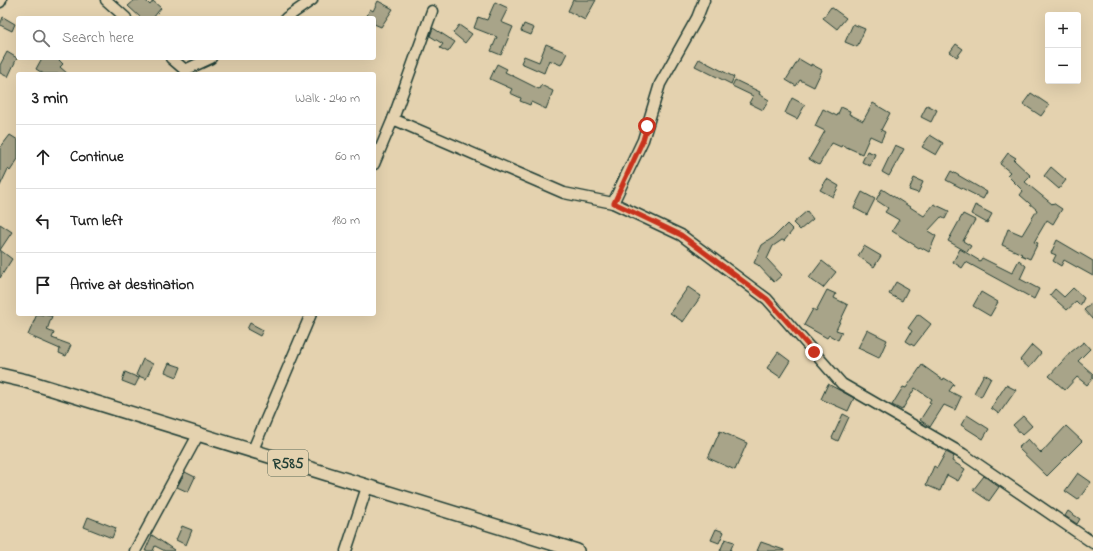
<!DOCTYPE html>
<meta charset="utf-8">
<style>
:root{--surface:#fff;--page:#f6f6f6;--text:#222;--muted:#767676;--line:#e0e0e0}
body{margin:0;font-family:"Indie Flower",sans-serif;background:var(--page);color:var(--text)}
.controls{position:absolute;right:12px;top:12px;display:grid;overflow:hidden;border-radius:4px;box-shadow:0 4px 16px #0002}
.controls button{width:36px;height:36px;display:grid;place-items:center;padding:0;border:0;border-bottom:1px solid var(--line);background:var(--surface);color:var(--text);font:20px sans-serif}
.stop{position:absolute;width:12px;height:12px;margin:-9px;border:3px solid #c8321e;border-radius:50%;background:#fff}
.stop.end{background:#c8321e;border-color:#fff;box-shadow:0 1px 4px #0008}
.list{margin:0;padding:0;list-style:none}
h2{display:flex;justify-content:space-between;align-items:center;height:52px;margin:0;padding:0 16px;font-size:17px}
h2 small{font-size:13px;font-weight:400;color:var(--muted)}
.list li{display:grid;grid-template-columns:26px 1fr auto;gap:12px;align-items:center;box-sizing:border-box;height:64px;padding:0 16px;border-top:1px solid var(--line)}
.list b{display:block;font-size:15px;white-space:nowrap}
.list em{font-size:13px;font-style:normal;color:var(--muted)}
.icon{flex:none;width:22px;height:22px;fill:none;stroke:currentColor;stroke-width:2;stroke-linecap:round;stroke-linejoin:round}
.map{position:relative;flex:none;width:1093px;height:551px;overflow:hidden}
.search{position:absolute;background:var(--surface);box-shadow:0 4px 16px #0002;left:16px;top:16px;width:360px;height:44px;display:flex;align-items:center;gap:10px;box-sizing:border-box;padding:0 14px;border-radius:4px;color:var(--muted);font-size:15px}
.panel{position:absolute;background:var(--surface);box-shadow:0 4px 16px #0002;left:16px;top:72px;width:360px;height:244px;border-radius:4px}
.map>svg:first-child{display:block}
</style>
<div class="map">
<svg width="1093" height="551" viewBox="0 0 1093 551">
<rect width="100%" height="100%" fill="#e4d2af"/>
<filter id="ink" filterUnits="userSpaceOnUse"><feTurbulence type="fractalNoise" baseFrequency=".025" numOctaves="2"/><feDisplacementMap in="SourceGraphic" scale="8" xChannelSelector="R" yChannelSelector="G"/><feConvolveMatrix kernelMatrix="1 2 1 2 8 2 1 2 1" color-interpolation-filters="sRGB"/></filter>
<g filter="url(#ink)">
<g fill="#a8a489" stroke="#1f3d34">
<polygon points="135,0 145,0 150,5 153,1 161,8 153,18 141,18 128,6"/>
<polygon points="573,0 596,0 585,20 568,11"/>
<polygon points="378,1 393,9 381,27 374,24 374,18 366,18 370,9 373,11"/>
<polygon points="495,2 508,8 501,22 513,27 501,55 491,51 497,37 474,28 478,17 487,20"/>
<polygon points="831,7 846,18 837,29 823,18"/>
<polygon points="3,17 15,24 12,31 0,25"/>
<polygon points="524,24 534,28 531,35 521,31"/>
<polygon points="853,24 865,29 857,47 845,42"/>
<polygon points="459,25 472,34 465,43 453,33"/>
<polygon points="433,28 455,42 448,52 440,48 443,44 430,36"/>
<polygon points="546,44 567,53 561,65 549,60 544,73 521,63 524,56 539,62"/>
<polygon points="956,44 963,49 957,57 950,52"/>
<polygon points="7,52 17,58 8,77 0,73 0,65"/>
<polygon points="42,58 57,58 63,64 60,67 68,74 44,74 36,69"/>
<polygon points="699,59 734,77 731,84 695,66"/>
<polygon points="799,59 811,66 811,64 822,70 814,87 800,80 796,86 786,80"/>
<polygon points="497,64 507,69 505,72 539,89 541,85 553,91 546,109 531,102 530,105 520,101 521,98 510,93 512,89 490,79"/>
<polygon points="735,80 760,92 759,94 769,100 763,110 749,103 753,96 732,86"/>
<polygon points="1031,93 1049,105 1041,116 1023,104"/>
<polygon points="792,98 805,105 797,119 785,113"/>
<polygon points="873,103 890,113 881,130 885,132 881,141 870,136 862,154 842,145 841,147 832,143 819,165 809,159 825,131 815,126 823,109 837,116 841,107 850,111 849,114 863,121"/>
<polygon points="927,105 937,110 931,122 921,117"/>
<polygon points="10,135 18,140 18,159 10,171 8,169 0,186 0,148"/>
<polygon points="930,135 943,143 936,155 922,147"/>
<polygon points="895,145 904,149 889,176 882,172"/>
<polygon points="867,151 875,154 870,166 862,162"/>
<polygon points="1008,153 1016,158 1014,160 1031,176 1025,182 1052,204 1053,203 1062,209 1053,224 1047,220 1034,242 1038,243 1030,259 1021,255 1022,254 1002,245 1008,229 1022,235 1037,210 1020,195 1023,191 1007,175 1010,172 1000,164"/>
<polygon points="1051,167 1066,180 1059,189 1044,176"/>
<polygon points="951,171 987,192 983,199 946,180"/>
<polygon points="914,178 923,182 918,193 909,190"/>
<polygon points="827,179 839,186 833,197 820,190"/>
<polygon points="882,189 924,216 934,204 949,211 945,219 941,217 928,231 936,236 929,252 920,247 919,248 892,231 899,220 885,212 888,208 876,200"/>
<polygon points="862,192 875,199 867,215 854,208"/>
<polygon points="975,205 992,214 987,223 971,214"/>
<polygon points="807,211 813,219 800,230 793,223"/>
<polygon points="963,214 975,220 963,241 971,246 967,252 948,241"/>
<polygon points="0,224 12,232 0,250 12,259 0,278"/>
<polygon points="787,224 793,230 784,241 782,240 773,246 767,259 782,275 774,282 758,265 754,263 762,245 774,237"/>
<polygon points="1057,240 1093,261 1093,276 1064,260 1061,266 1053,261 1056,255 1051,253"/>
<polygon points="864,246 881,256 874,267 858,256"/>
<polygon points="960,249 980,261 982,258 1012,273 1019,260 1026,266 1020,279 1039,289 1034,299 966,262 962,268 953,262"/>
<polygon points="822,261 836,272 823,288 809,278"/>
<polygon points="896,282 908,289 902,301 889,294"/>
<polygon points="688,287 701,296 683,322 670,313"/>
<polygon points="1073,288 1084,298 1080,306 1076,302 1067,310 1050,295 1055,289 1064,297"/>
<polygon points="827,290 836,294 834,298 848,305 836,330 842,332 838,340 829,335 827,338 804,325 813,309 816,311"/>
<polygon points="981,292 998,302 990,316 973,306"/>
<polygon points="1093,302 1093,320 1084,310"/>
<polygon points="37,314 52,316 47,330 54,333 52,338 71,345 66,356 59,353 60,349 28,335"/>
<polygon points="918,314 931,324 914,346 906,341 912,331 908,328"/>
<polygon points="250,323 263,330 260,336 247,329"/>
<polygon points="867,330 887,340 879,358 858,348"/>
<polygon points="1084,342 1090,349 1078,361 1093,374 1093,378 1087,385 1077,377 1065,390 1049,376 1071,352"/>
<polygon points="1032,345 1041,353 1029,368 1020,360"/>
<polygon points="778,352 790,361 780,377 767,368"/>
<polygon points="143,359 153,364 146,379 136,375"/>
<polygon points="169,363 181,367 177,377 165,372"/>
<polygon points="922,365 943,380 944,378 954,384 949,391 961,397 955,410 944,405 930,427 920,420 931,403 929,402 931,399 915,388 902,410 892,405 903,387 906,388"/>
<polygon points="125,372 139,378 135,386 122,381"/>
<polygon points="984,374 991,378 981,397 974,393"/>
<polygon points="828,384 854,398 848,411 821,399"/>
<polygon points="1006,385 1016,390 999,414 991,408"/>
<polygon points="843,414 849,417 838,441 832,438"/>
<polygon points="967,415 989,429 983,439 961,425"/>
<polygon points="1023,416 1032,426 1022,435 1013,425"/>
<polygon points="1066,426 1082,441 1047,476 1018,448 1028,439 1041,453"/>
<polygon points="720,431 747,443 735,470 708,458"/>
<polygon points="946,452 954,456 952,461 965,469 958,481 947,475 940,491 926,485 934,466 937,468"/>
<polygon points="185,472 195,477 188,492 177,487"/>
<polygon points="1078,473 1091,482 1078,500 1065,491"/>
<polygon points="984,476 999,487 989,501 973,490"/>
<polygon points="1068,511 1080,519 1077,524 1065,516"/>
<polygon points="88,517 116,528 112,538 84,527"/>
<polygon points="182,526 192,530 186,545 176,540"/>
<polygon points="716,529 724,532 719,543 711,540"/>
<polygon points="152,535 174,550 173,551 165,551 155,546 153,551 145,551"/>
<polygon points="725,539 734,542 730,551 720,551"/>
<polygon points="761,542 784,550 784,551 757,551"/>
</g>
<g fill="none" stroke-linecap="round" stroke-linejoin="round">
<g stroke="#1f3d34" stroke-width="13">
<g id="minor">
<polyline points="106,0 126,18"/>
<polyline points="0,2 1,0"/>
<polyline points="286,18 312,0"/>
<polyline points="171,58 185,70 211,58"/>
<polyline points="393,119 564,193 613,203 643,140 660,84 697,18 704,0"/>
<polyline points="374,164 393,119 432,11"/>
<polyline points="613,203 681,235 767,299 842,384 963,454 1093,543"/>
<polyline points="252,452 311,314"/>
<polyline points="135,551 198,435"/>
<polyline points="346,551 367,487"/>
</g>
</g>
<g stroke="#1f3d34" stroke-width="16">
<polyline id="major" points="0,375 26,381 577,551"/>
</g>
<use href="#minor" stroke="#e4d2af" stroke-width="10"/>
<use href="#major" stroke="#e4d2af" stroke-width="13"/>
</g>
</g>
<g fill="none" stroke-linecap="round" stroke-linejoin="round" filter="url(#ink)">
<polyline stroke="#c8321e" stroke-width="5" points="647,126 643,140 614,203 681,235 767,299 814,352"/>
</g>
<g text-anchor="middle" stroke-width="3.5" stroke-linejoin="round" paint-order="stroke">
<rect fill="#e4d2af" stroke="#5a6a59" stroke-width="1" x="268" y="450" width="40" height="26" rx="3"/>
<g font-size="15" font-weight="bold" fill="#1f3d34">
<text x="288" y="468">R585</text>
</g>
</g>
</svg>
<div class="controls">
<button>+</button>
<button>−</button>
</div>
<div class="stop" style="left:647px;top:126px"></div>
<div class="stop end" style="left:814px;top:352px"></div>
<div class="search"><svg class="icon" aria-label="search" viewBox="0 0 24 24"><circle cx="10" cy="10" r="6"/><path d="M15 15l6 6"/></svg>Search here</div>
<section class="panel">
<h2>3 min<small>Walk · 240 m</small></h2>
<ul class="list">
<li><svg class="icon" aria-label="ahead" viewBox="0 0 24 24"><path d="M12 20V5M6 11l6-6 6 6"/></svg><div><b>Continue</b></div><em>60 m</em></li>
<li><svg class="icon" aria-label="left" viewBox="0 0 24 24"><path d="M17 20v-9H6M10 6l-5 5 5 5"/></svg><div><b>Turn left</b></div><em>180 m</em></li>
<li><svg class="icon" aria-label="arrive" viewBox="0 0 24 24"><path d="M6 21V4h12l-3 4 3 4H6"/></svg><div><b>Arrive at destination</b></div></li>
</ul>
</section>
</div>
